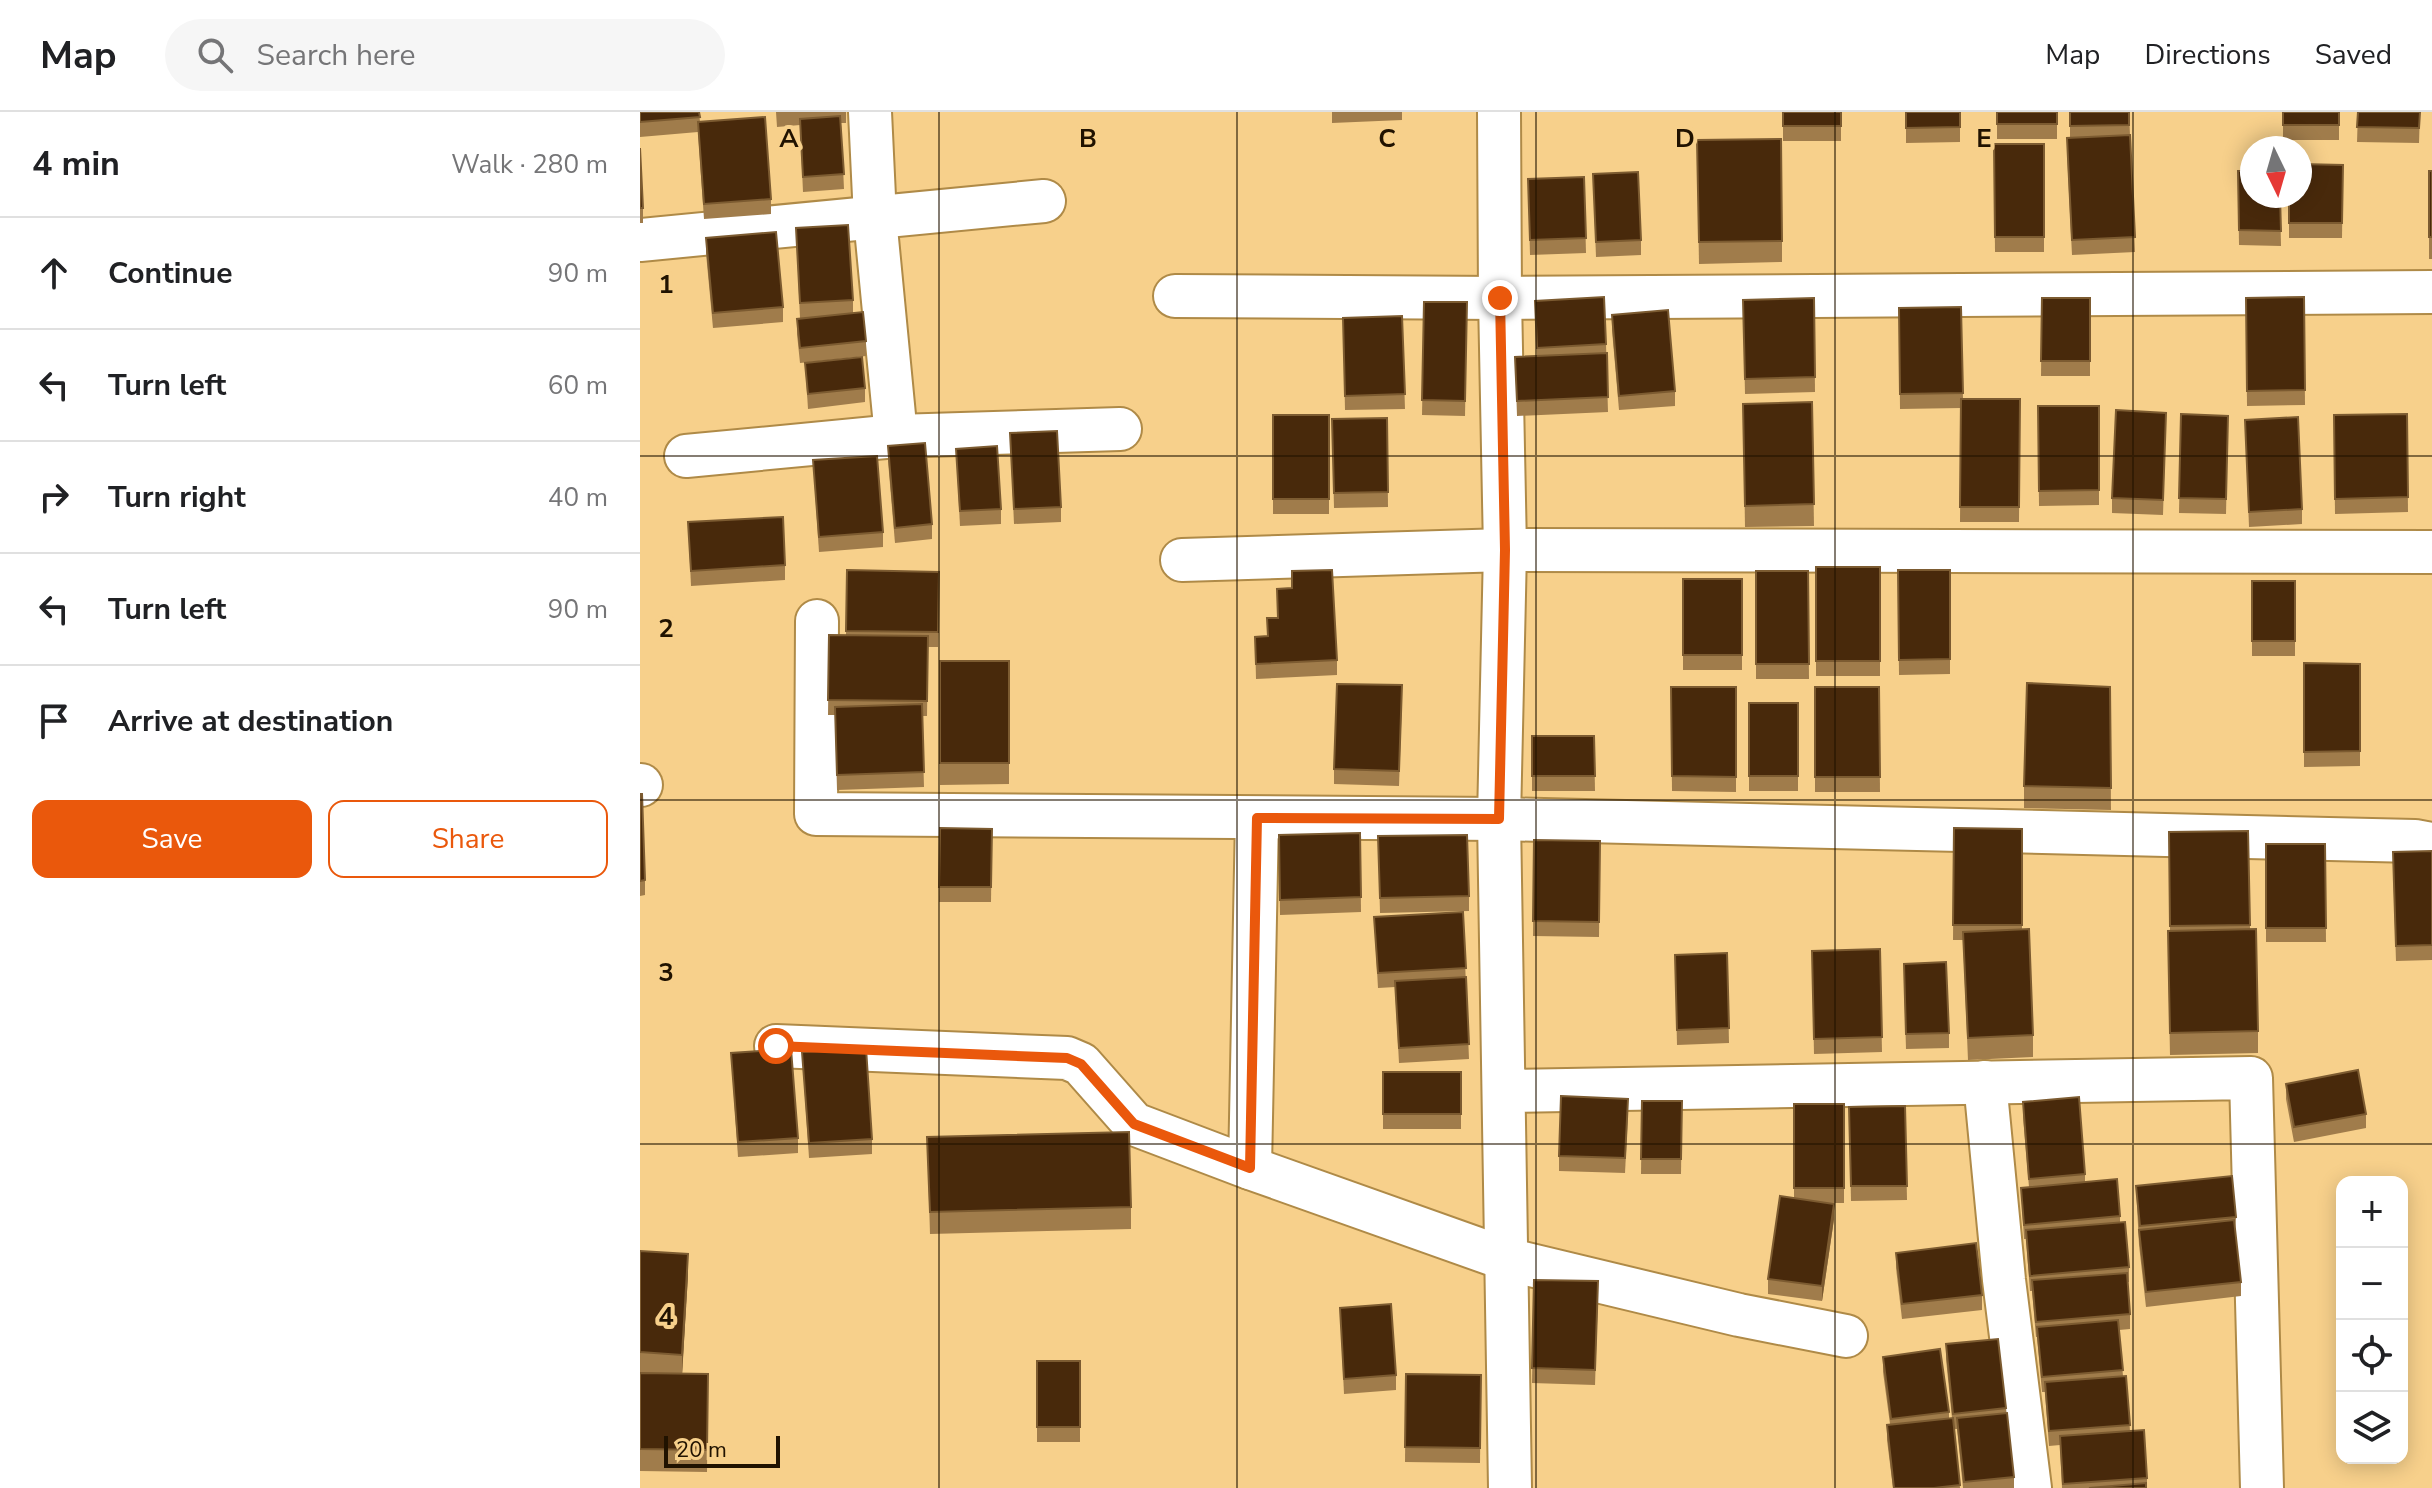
<!DOCTYPE html>
<meta charset="utf-8">
<style>
:root{--surface:#fff;--page:#f6f6f6;--text:#202124;--muted:#757577;--line:#e0e0e0;--accent:#ea580c}
body{margin:0;font-family:"Nunito Sans",sans-serif;background:var(--page);color:var(--text)}
.controls{position:absolute;right:24px;bottom:24px;display:grid;overflow:hidden;border-radius:16px;box-shadow:0 4px 20px #0003}
.controls button{width:72px;height:72px;display:grid;place-items:center;padding:0;border:0;border-bottom:2px solid var(--line);background:var(--surface);color:var(--text);font:40px sans-serif}
.compass{position:absolute;left:1600px;top:24px;width:72px;height:72px;border-radius:50%;background:var(--surface);box-shadow:0 4px 20px #0003;rotate:175deg}
.scale{position:absolute;left:24px;bottom:20px;width:116px;box-sizing:border-box;padding-left:8px;border:4px solid #201200;border-top:0;font-size:22px;line-height:28px;white-space:nowrap;color:#201200;-webkit-text-stroke:6px #f7d08b;paint-order:stroke}
.stop{position:absolute;width:24px;height:24px;margin:-18px;border:6px solid #ea580c;border-radius:50%;background:#fff}
.stop.end{background:#ea580c;border-color:#fff;box-shadow:0 2px 8px #0008}
.list{margin:0;padding:0;list-style:none}
h2{display:flex;justify-content:space-between;align-items:center;height:104px;margin:0;padding:0 32px;font-size:34px}
h2 small{font-size:26px;font-weight:400;color:var(--muted)}
.list li{display:grid;grid-template-columns:52px 1fr auto;gap:24px;align-items:center;box-sizing:border-box;height:112px;padding:0 32px;border-top:2px solid var(--line)}
.list b{display:block;font-size:30px;white-space:nowrap}
.list em{font-size:26px;font-style:normal;color:var(--muted)}
.actions{display:flex;gap:16px;padding:24px 32px}
.actions a{flex:1;padding:18px 0;border:2px solid var(--accent);border-radius:16px;text-align:center;font-size:28px;color:var(--accent)}
.actions .main{background:var(--accent);color:#fff}
.icon{flex:none;width:44px;height:44px;fill:none;stroke:currentColor;stroke-width:2;stroke-linecap:round;stroke-linejoin:round}
.map{position:relative;flex:none;width:1792px;height:1376px;overflow:hidden}
header{display:flex;align-items:center;gap:48px;box-sizing:border-box;height:112px;padding:0 40px;background:var(--surface);border-bottom:2px solid var(--line)}
header strong{font-size:38px}
nav{display:flex;gap:44px;margin-inline-start:auto;font-size:28px}
.search{width:560px;height:72px;background:var(--page);display:flex;align-items:center;gap:20px;box-sizing:border-box;padding:0 28px;border-radius:44px;color:var(--muted);font-size:30px}
main{display:flex}
aside{flex:1;background:var(--surface)}
.map>svg:first-child{display:block}
</style>
<header>
<strong>Map</strong>
<div class="search"><svg class="icon" aria-label="search" viewBox="0 0 24 24"><circle cx="10" cy="10" r="6"/><path d="M15 15l6 6"/></svg>Search here</div>
<nav><a>Map</a><a>Directions</a><a>Saved</a></nav>
</header>
<main>
<aside>
<h2>4 min<small>Walk · 280 m</small></h2>
<ul class="list">
<li><svg class="icon" aria-label="ahead" viewBox="0 0 24 24"><path d="M12 20V5M6 11l6-6 6 6"/></svg><div><b>Continue</b></div><em>90 m</em></li>
<li><svg class="icon" aria-label="left" viewBox="0 0 24 24"><path d="M17 20v-9H6M10 6l-5 5 5 5"/></svg><div><b>Turn left</b></div><em>60 m</em></li>
<li><svg class="icon" aria-label="right" viewBox="0 0 24 24"><path d="M7 20v-9h11M14 6l5 5-5 5"/></svg><div><b>Turn right</b></div><em>40 m</em></li>
<li><svg class="icon" aria-label="left" viewBox="0 0 24 24"><path d="M17 20v-9H6M10 6l-5 5 5 5"/></svg><div><b>Turn left</b></div><em>90 m</em></li>
<li><svg class="icon" aria-label="arrive" viewBox="0 0 24 24"><path d="M6 21V4h12l-3 4 3 4H6"/></svg><div><b>Arrive at destination</b></div></li>
</ul>
<div class="actions"><a class="main">Save</a><a>Share</a></div>
</aside>
<div class="map">
<svg width="1792" height="1376" viewBox="0 0 1792 1376">
<rect width="100%" height="100%" fill="#f7d08b"/>
<g fill="none" stroke-linecap="round" stroke-linejoin="round">
<g stroke="#af8a47" stroke-width="46">
<g id="minor">
<polyline points="230,0 235,106 256,324"/>
<polyline points="859,0 860,186 865,438 859,707 870,1376"/>
<polyline points="0,128 404,89"/>
<polyline points="535,184 860,186 1792,180"/>
<polyline points="46,344 256,324 480,317"/>
<polyline points="542,448 865,438 1792,440"/>
<polyline points="177,509 176,702 859,707 1775,729 1792,732"/>
<polyline points="0,673 1,673"/>
<polyline points="136,934 427,946 441,952 494,1012 610,1056 866,1147 1099,1203 1206,1224"/>
<polyline points="1345,970 1364,1168 1390,1376"/>
<polyline points="864,979 1611,966 1622,1376"/>
<polyline points="610,1056 617,706"/>
</g>
</g>
<use href="#minor" stroke="#fff" stroke-width="42"/>
</g>
<g fill="#a07c4b">
<polygon points="0,0 59,0 60,10 131,87 131,102 64,107 58,20 0,25"/>
<polygon points="136,0 206,0 206,11 201,11 204,77 163,80 160,13 137,15"/>
<polygon points="692,0 762,0 762,8 692,11"/>
<rect x="1143" y="0" width="58" height="29"/>
<polygon points="1266,0 1320,0 1320,30 1266,31"/>
<rect x="1357" y="0" width="60" height="27"/>
<polygon points="1430,0 1489,0 1495,140 1432,143 1427,41 1427,26 1430,25"/>
<rect x="1643" y="0" width="56" height="28"/>
<polygon points="1718,0 1780,0 1779,31 1717,30"/>
<polygon points="1057,28 1142,129 1142,150 1059,152"/>
<polygon points="1354,32 1404,32 1404,140 1355,140"/>
<polygon points="0,36 3,96 3,111 0,111"/>
<polygon points="1703,53 1702,126 1649,126 1649,84"/>
<polygon points="1598,59 1640,84 1641,134 1599,133"/>
<rect x="1789" y="59" width="3" height="88"/>
<polygon points="953,62 1001,128 1001,143 956,145"/>
<polygon points="944,65 946,141 890,143 888,67"/>
<polygon points="156,116 213,188 213,201 226,229 226,244 160,251 157,222 157,207 160,206"/>
<polygon points="66,126 143,195 143,210 73,216 66,141"/>
<polygon points="1664,185 1665,293 1607,294 1606,186"/>
<polygon points="1174,186 1175,280 1105,282 1103,188"/>
<polygon points="1402,186 1450,186 1450,264 1401,264"/>
<polygon points="895,189 966,232 968,300 877,304 875,245 897,244"/>
<polygon points="784,190 827,190 825,304 782,303"/>
<polygon points="1321,195 1323,287 1380,287 1379,410 1320,410 1321,296 1260,297 1259,196"/>
<polygon points="972,203 1035,279 1035,294 979,298 972,218"/>
<polygon points="762,204 765,297 705,298 703,206"/>
<polygon points="165,251 225,276 225,290 168,297"/>
<polygon points="1172,290 1174,414 1105,415 1103,292"/>
<polygon points="1398,294 1459,294 1459,393 1399,394"/>
<polygon points="1526,301 1523,403 1472,401 1472,386"/>
<polygon points="1541,302 1588,304 1586,402 1539,401"/>
<polygon points="1767,302 1768,400 1695,402 1694,303"/>
<rect x="633" y="303" width="56" height="99"/>
<polygon points="747,306 748,395 694,396 692,307"/>
<polygon points="1605,308 1662,397 1662,412 1609,415"/>
<polygon points="370,321 421,395 421,410 374,412"/>
<polygon points="248,334 292,412 292,427 255,431 248,349"/>
<polygon points="316,337 361,397 361,412 320,414"/>
<polygon points="173,348 243,420 243,435 179,440"/>
<polygon points="48,410 145,453 145,468 51,474"/>
<rect x="1176" y="455" width="64" height="109"/>
<polygon points="207,458 299,460 298,535 288,535 287,604 282,604 284,675 197,678 195,603 188,603 189,523 206,523"/>
<polygon points="1258,458 1310,458 1310,562 1259,563"/>
<polygon points="652,459 697,548 697,563 616,567 615,525 627,524 627,506 638,506 637,477 652,476"/>
<polygon points="1116,459 1168,459 1169,567 1116,567"/>
<rect x="1043" y="467" width="59" height="91"/>
<rect x="1612" y="469" width="43" height="75"/>
<polygon points="300,549 369,549 369,672 300,673"/>
<polygon points="1664,551 1720,552 1720,654 1664,655"/>
<polygon points="1031,575 1096,575 1096,680 1032,679"/>
<polygon points="1175,575 1239,575 1240,680 1175,680"/>
<polygon points="1470,575 1471,698 1384,696 1384,674"/>
<polygon points="762,588 759,674 694,672 694,657"/>
<rect x="1109" y="591" width="49" height="88"/>
<polygon points="892,624 954,624 955,679 892,679"/>
<polygon points="0,682 5,768 5,783 0,784"/>
<polygon points="300,716 352,717 351,790 299,790"/>
<polygon points="1314,716 1382,717 1382,818 1393,923 1393,945 1328,948 1323,828 1313,828"/>
<polygon points="1608,719 1610,817 1618,919 1618,941 1530,943 1528,840 1530,819 1529,720"/>
<polygon points="720,721 721,800 640,803 639,723"/>
<polygon points="738,724 829,784 829,799 740,801"/>
<polygon points="894,728 960,729 959,825 893,824"/>
<polygon points="1626,732 1685,732 1686,830 1626,830"/>
<polygon points="1792,739 1792,848 1756,849 1753,755"/>
<polygon points="823,800 829,947 759,951 755,875 738,876 734,805"/>
<polygon points="1240,837 1242,940 1174,942 1172,839"/>
<polygon points="1087,841 1089,931 1037,933 1035,843"/>
<polygon points="1264,867 1309,921 1309,936 1266,937"/>
<polygon points="162,940 232,1027 232,1042 169,1046"/>
<polygon points="91,941 158,1026 158,1041 98,1045"/>
<rect x="743" y="960" width="78" height="57"/>
<polygon points="1646,972 1726,1002 1726,1016 1654,1030 1646,987"/>
<polygon points="1002,989 1042,989 1041,1062 1001,1062"/>
<polygon points="1383,990 1445,1062 1445,1070 1480,1104 1480,1110 1489,1155 1489,1170 1488,1170 1490,1202 1490,1217 1479,1218 1483,1264 1486,1264 1490,1319 1507,1366 1507,1376 1422,1376 1420,1333 1409,1334 1405,1280 1402,1280 1397,1225 1396,1225 1392,1179 1390,1179 1386,1127 1384,1127 1381,1076 1389,1075 1383,1005"/>
<polygon points="1154,992 1204,992 1204,1091 1192,1091 1194,1107 1182,1189 1128,1182 1128,1167 1154,1086"/>
<polygon points="1265,994 1267,1088 1211,1089 1209,995"/>
<polygon points="988,1002 985,1061 919,1059 919,1044"/>
<polygon points="287,1025 491,1095 491,1117 290,1122"/>
<polygon points="1496,1074 1596,1105 1595,1120 1601,1170 1601,1184 1506,1195 1499,1133"/>
<polygon points="0,1139 48,1163 42,1262 68,1262 67,1360 0,1359"/>
<polygon points="1256,1141 1342,1183 1342,1198 1262,1207 1256,1156"/>
<polygon points="894,1168 958,1184 955,1273 892,1271"/>
<polygon points="700,1196 756,1263 756,1278 704,1282"/>
<polygon points="1358,1227 1374,1365 1374,1376 1323,1376 1317,1317 1314,1317 1320,1376 1253,1376 1247,1328 1247,1313 1250,1312 1243,1260 1243,1245 1309,1300 1309,1306 1312,1306 1306,1247 1306,1232"/>
<rect x="397" y="1249" width="43" height="81"/>
<polygon points="766,1262 841,1263 840,1351 765,1350"/>
</g>
<g fill="#7c5b31">
<polygon points="1194,1092 1194,1107 1182,1189 1182,1174"/>
<polygon points="48,1142 48,1163 42,1264 42,1243"/>
</g>
<g fill="#48290b" stroke="#7c5b31" stroke-width="2">
<polygon points="0,0 59,0 60,5 0,10"/>
<rect x="1143" y="0" width="58" height="14"/>
<polygon points="1266,0 1320,0 1320,15 1266,16"/>
<rect x="1357" y="0" width="60" height="12"/>
<polygon points="1430,0 1489,0 1489,13 1430,14"/>
<rect x="1643" y="0" width="56" height="13"/>
<polygon points="1718,0 1780,0 1779,16 1717,15"/>
<polygon points="200,4 204,62 163,65 160,7"/>
<polygon points="125,5 131,87 64,92 58,10"/>
<polygon points="1490,23 1495,125 1432,128 1427,26"/>
<polygon points="1141,27 1142,129 1059,130 1057,28"/>
<polygon points="1354,32 1404,32 1404,125 1355,125"/>
<polygon points="0,36 3,96 0,96"/>
<polygon points="1660,52 1703,53 1702,111 1649,111 1649,84 1660,84"/>
<polygon points="1598,59 1612,59 1612,84 1640,84 1641,119 1599,118"/>
<rect x="1789" y="59" width="3" height="66"/>
<polygon points="998,60 1001,128 956,130 953,62"/>
<polygon points="944,65 946,126 890,128 888,67"/>
<polygon points="208,113 213,188 160,191 156,116"/>
<polygon points="136,120 143,195 73,201 66,126"/>
<polygon points="964,185 966,232 897,236 895,189"/>
<polygon points="1664,185 1665,278 1607,279 1606,186"/>
<polygon points="1174,186 1175,265 1105,267 1103,188"/>
<polygon points="1402,186 1450,186 1450,249 1401,249"/>
<polygon points="784,190 827,190 825,289 782,288"/>
<polygon points="1321,195 1323,281 1260,282 1259,196"/>
<polygon points="1028,198 1035,279 979,284 972,203"/>
<polygon points="223,200 226,229 160,236 157,207"/>
<polygon points="762,204 765,282 705,284 703,206"/>
<polygon points="967,241 968,285 877,289 875,245"/>
<polygon points="222,245 225,276 168,282 165,251"/>
<polygon points="1321,287 1380,287 1379,395 1320,395"/>
<polygon points="1172,290 1174,392 1105,394 1103,292"/>
<polygon points="1398,294 1459,294 1459,378 1399,379"/>
<polygon points="1476,298 1526,301 1523,388 1472,386"/>
<polygon points="1541,302 1588,304 1586,387 1539,386"/>
<polygon points="1767,302 1768,385 1695,387 1694,303"/>
<rect x="633" y="303" width="56" height="84"/>
<polygon points="1658,305 1662,397 1609,400 1605,308"/>
<polygon points="747,306 748,380 694,381 692,307"/>
<polygon points="417,319 421,395 374,397 370,321"/>
<polygon points="285,331 292,412 255,416 248,334"/>
<polygon points="357,334 361,397 320,399 316,337"/>
<polygon points="237,344 243,420 179,425 173,348"/>
<polygon points="143,405 145,453 51,459 48,410"/>
<rect x="1176" y="455" width="64" height="94"/>
<polygon points="207,458 299,460 298,520 206,519"/>
<polygon points="692,458 697,548 616,552 615,525 628,524 627,506 638,506 637,477 652,476 652,459"/>
<polygon points="1258,458 1310,458 1310,547 1259,548"/>
<polygon points="1116,459 1168,459 1169,552 1116,552"/>
<rect x="1043" y="467" width="59" height="76"/>
<rect x="1612" y="469" width="43" height="60"/>
<polygon points="189,523 288,524 287,589 188,588"/>
<rect x="300" y="549" width="69" height="102"/>
<polygon points="1664,551 1720,552 1720,639 1664,640"/>
<polygon points="1387,571 1470,575 1471,676 1384,674"/>
<polygon points="697,572 762,573 759,659 694,657"/>
<polygon points="1031,575 1096,575 1096,665 1032,664"/>
<polygon points="1175,575 1239,575 1240,665 1175,665"/>
<rect x="1109" y="591" width="49" height="73"/>
<polygon points="282,592 284,660 197,663 195,595"/>
<polygon points="892,624 954,624 955,664 892,664"/>
<polygon points="0,682 2,682 5,768 0,769"/>
<polygon points="300,716 352,717 351,775 299,775"/>
<polygon points="1314,716 1382,717 1382,813 1313,813"/>
<polygon points="1608,719 1610,813 1530,814 1529,720"/>
<polygon points="720,721 721,785 640,788 639,723"/>
<polygon points="827,723 829,784 740,786 738,724"/>
<polygon points="894,728 960,729 959,810 893,809"/>
<polygon points="1626,732 1685,732 1686,816 1626,816"/>
<polygon points="1792,739 1792,833 1756,834 1753,740"/>
<polygon points="823,800 826,856 738,861 734,805"/>
<polygon points="1389,817 1393,923 1328,926 1323,820"/>
<polygon points="1616,817 1618,919 1530,921 1528,819"/>
<polygon points="1240,837 1242,925 1174,927 1172,839"/>
<polygon points="1087,841 1089,916 1037,918 1035,843"/>
<polygon points="1306,850 1309,921 1266,922 1264,852"/>
<polygon points="826,865 829,932 759,936 755,869"/>
<polygon points="226,936 232,1027 169,1031 162,940"/>
<polygon points="151,937 158,1026 98,1030 91,941"/>
<polygon points="1718,958 1726,1002 1654,1015 1646,972"/>
<rect x="743" y="960" width="78" height="42"/>
<polygon points="921,984 988,987 985,1046 919,1044"/>
<polygon points="1439,985 1445,1062 1389,1067 1383,990"/>
<polygon points="1002,989 1042,989 1041,1047 1001,1047"/>
<rect x="1154" y="992" width="50" height="84"/>
<polygon points="1265,994 1267,1074 1211,1074 1209,995"/>
<polygon points="489,1020 491,1095 290,1100 287,1025"/>
<polygon points="1592,1064 1596,1105 1500,1114 1496,1074"/>
<polygon points="1477,1067 1480,1104 1384,1113 1381,1076"/>
<polygon points="1140,1084 1194,1092 1182,1174 1128,1167"/>
<polygon points="1594,1108 1601,1170 1506,1180 1499,1118"/>
<polygon points="1485,1110 1489,1155 1390,1164 1386,1118"/>
<polygon points="1336,1131 1342,1183 1262,1192 1256,1141"/>
<polygon points="0,1139 48,1142 42,1243 0,1240"/>
<polygon points="1487,1161 1490,1202 1396,1210 1392,1168"/>
<polygon points="894,1168 958,1169 955,1258 892,1256"/>
<polygon points="751,1192 756,1263 704,1267 700,1196"/>
<polygon points="1478,1208 1483,1258 1402,1265 1397,1215"/>
<polygon points="1358,1227 1366,1296 1313,1302 1306,1232"/>
<polygon points="1300,1237 1309,1300 1251,1307 1243,1245"/>
<rect x="397" y="1249" width="43" height="66"/>
<polygon points="0,1261 68,1262 67,1338 0,1337"/>
<polygon points="766,1262 841,1263 840,1336 765,1335"/>
<polygon points="1486,1264 1490,1313 1409,1319 1405,1270"/>
<polygon points="1367,1301 1374,1365 1324,1370 1317,1306"/>
<polygon points="1313,1306 1320,1373 1294,1376 1254,1376 1247,1313"/>
<polygon points="1504,1318 1507,1366 1423,1372 1420,1324"/>
<polygon points="1506,1371 1506,1376 1449,1376"/>
</g>
<g fill="none" stroke-linecap="round" stroke-linejoin="round">
<polyline stroke="#ea580c" stroke-width="10" points="136,934 427,946 441,952 494,1012 610,1056 617,706 859,707 865,438 860,186"/>
</g>
<path fill="none" stroke="#201200" stroke-width="2" stroke-opacity="0.55" d="M299,0V1376M597,0V1376M896,0V1376M1195,0V1376M1493,0V1376M0,344H1792M0,688H1792M0,1032H1792"/>
<g font-size="26" text-anchor="middle" font-weight="bold" fill="#201200" stroke="#f7d08b" stroke-width="8" stroke-linejoin="round" paint-order="stroke">
<text x="149" y="35">A</text>
<text x="448" y="35">B</text>
<text x="747" y="35">C</text>
<text x="1045" y="35">D</text>
<text x="1344" y="35">E</text>
<text x="26" y="181">1</text>
<text x="26" y="525">2</text>
<text x="26" y="869">3</text>
<text x="26" y="1213">4</text>
</g>
</svg>
<div class="controls">
<button>+</button>
<button>−</button>
<button><svg class="icon" aria-label="locate" viewBox="0 0 24 24"><circle cx="12" cy="12" r="6"/><path d="M12 2v4M12 18v4M2 12h4M18 12h4"/></svg></button>
<button><svg class="icon" aria-label="layers" viewBox="0 0 24 24"><path d="M12 4l9 5-9 5-9-5zM3 14l9 5 9-5"/></svg></button>
</div>
<svg class="compass" viewBox="-18 -18 36 36"><path d="M0-13l5 13h-10z" fill="#e53935"/><path d="M0 13l5-13h-10z" fill="#757577"/></svg>
<div class="scale">20 m</div>
<div class="stop" style="left:136px;top:934px"></div>
<div class="stop end" style="left:860px;top:186px"></div>
</div>
</main>
